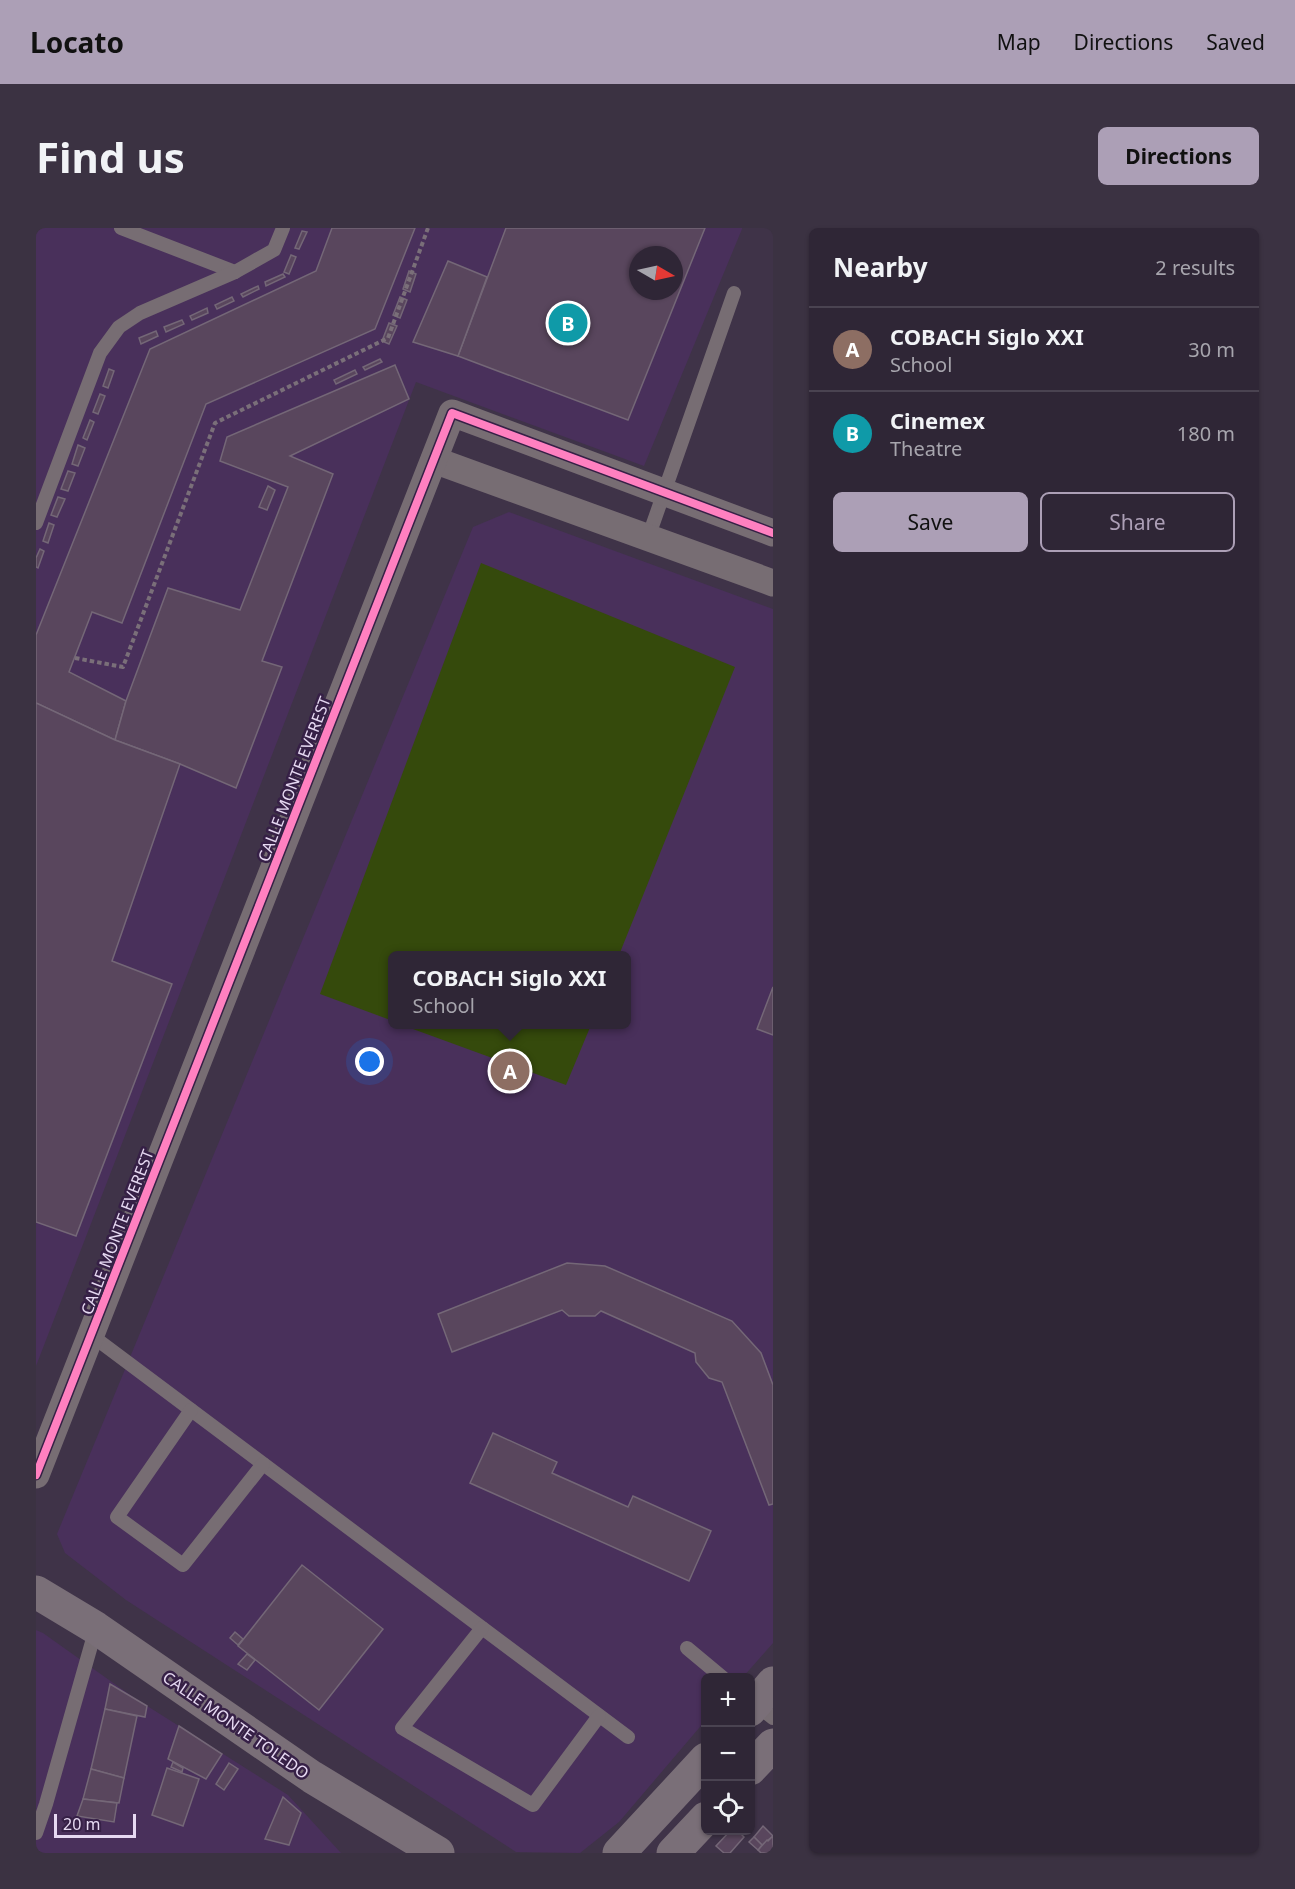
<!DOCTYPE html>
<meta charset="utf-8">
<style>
:root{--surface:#2f2636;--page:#3b3242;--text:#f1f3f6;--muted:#a7a5ad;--line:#4a4351;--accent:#ac9fb6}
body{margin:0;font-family:"Noto Sans",sans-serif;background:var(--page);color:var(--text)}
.controls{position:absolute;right:18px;bottom:18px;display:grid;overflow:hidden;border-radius:9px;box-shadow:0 2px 4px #0004}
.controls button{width:54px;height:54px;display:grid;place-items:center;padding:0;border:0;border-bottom:2px solid var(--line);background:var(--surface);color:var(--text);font:30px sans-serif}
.compass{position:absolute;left:593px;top:18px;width:54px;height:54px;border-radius:50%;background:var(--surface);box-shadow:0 2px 4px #0004;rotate:99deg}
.scale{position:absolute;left:18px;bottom:15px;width:82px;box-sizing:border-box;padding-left:6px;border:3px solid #e6d9f2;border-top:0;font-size:16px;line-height:21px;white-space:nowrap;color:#e6d9f2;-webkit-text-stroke:4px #362046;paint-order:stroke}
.you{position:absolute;left:334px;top:834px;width:21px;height:21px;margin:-15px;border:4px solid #fff;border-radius:50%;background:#1a73e8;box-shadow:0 0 0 9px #1a73e833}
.badge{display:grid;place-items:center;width:39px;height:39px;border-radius:50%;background:var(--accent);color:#fff;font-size:20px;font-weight:700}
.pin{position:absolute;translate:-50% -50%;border:3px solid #fff;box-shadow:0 2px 6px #0006}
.popup{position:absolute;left:352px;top:723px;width:243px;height:78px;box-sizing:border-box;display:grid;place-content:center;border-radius:9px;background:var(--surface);filter:drop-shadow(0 2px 4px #0005);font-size:20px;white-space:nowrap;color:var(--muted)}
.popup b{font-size:22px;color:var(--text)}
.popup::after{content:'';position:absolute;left:50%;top:100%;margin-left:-12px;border:12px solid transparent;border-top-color:var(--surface)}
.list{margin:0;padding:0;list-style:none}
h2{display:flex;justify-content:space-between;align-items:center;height:78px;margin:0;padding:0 24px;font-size:26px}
h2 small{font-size:20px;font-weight:400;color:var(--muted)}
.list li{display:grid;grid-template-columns:39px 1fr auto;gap:18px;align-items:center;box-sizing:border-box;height:84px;padding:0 24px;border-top:2px solid var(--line)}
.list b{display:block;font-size:22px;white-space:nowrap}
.list p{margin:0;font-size:20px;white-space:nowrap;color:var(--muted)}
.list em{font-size:20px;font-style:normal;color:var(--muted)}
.actions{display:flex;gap:12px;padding:18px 24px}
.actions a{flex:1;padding:14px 0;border:2px solid var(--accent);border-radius:9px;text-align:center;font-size:21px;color:var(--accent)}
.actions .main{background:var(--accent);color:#111}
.icon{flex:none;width:33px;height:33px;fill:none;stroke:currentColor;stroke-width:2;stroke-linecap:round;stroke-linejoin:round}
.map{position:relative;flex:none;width:737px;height:1625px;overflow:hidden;border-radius:9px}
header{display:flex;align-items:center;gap:36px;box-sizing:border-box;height:84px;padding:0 30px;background:var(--accent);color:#111}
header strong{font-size:28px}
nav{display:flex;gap:33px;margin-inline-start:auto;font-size:21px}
.intro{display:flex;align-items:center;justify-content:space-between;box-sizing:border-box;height:144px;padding:0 36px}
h1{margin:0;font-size:42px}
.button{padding:15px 27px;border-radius:9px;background:var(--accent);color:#111;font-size:21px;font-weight:700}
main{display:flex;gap:36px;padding:0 36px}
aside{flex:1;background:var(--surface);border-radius:9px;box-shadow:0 2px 4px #0004}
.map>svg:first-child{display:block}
</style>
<header>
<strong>Locato</strong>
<nav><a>Map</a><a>Directions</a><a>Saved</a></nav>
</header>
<div class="intro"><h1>Find us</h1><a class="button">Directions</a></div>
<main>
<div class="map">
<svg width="737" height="1625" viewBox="0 0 737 1625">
<rect width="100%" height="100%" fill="#3f3348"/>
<g fill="#49305b" fill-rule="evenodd">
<path d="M0,0H706V1L608,238L380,154L0,1138ZM602,27H638V63H602Z"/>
<path d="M473,284L737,381V1415L707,1449L670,1450L669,1493L583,1594L544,1625L480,1624L90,1372L29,1325L21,1306L437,299ZM357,728H591V796H357Z"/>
<polygon points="0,1402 7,1405 97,1469 252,1567 305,1625 0,1625"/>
</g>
<g fill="#354a0c">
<polygon points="445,335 699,439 583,727 357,728 357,793 284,766"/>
<polygon points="366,797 555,797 530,857"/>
</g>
<g fill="#59465d" stroke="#746777" stroke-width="1.5" fill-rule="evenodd">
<polygon points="296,0 379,0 339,101 170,176 86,395 56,384 33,444 90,473 79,512 0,475 0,407 114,121 280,43"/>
<path d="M470,0H669L592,192L422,128ZM602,27H638V63H602Z"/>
<polygon points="266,3 271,4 263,21 259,20"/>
<polygon points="255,27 260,29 253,46 248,44"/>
<polygon points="412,33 451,49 422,128 377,114"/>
<polygon points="373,43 380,46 374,64 367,61"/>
<polygon points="247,46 249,49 230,58 229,54"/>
<polygon points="222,58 223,61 207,69 205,66"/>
<polygon points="196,69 198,73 181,81 179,77"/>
<polygon points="364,69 371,72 364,90 357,87"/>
<polygon points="171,80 172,85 156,92 154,88"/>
<polygon points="146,92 148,96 130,104 128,99"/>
<polygon points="353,95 361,98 353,116 346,113"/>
<polygon points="120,103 122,108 105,116 103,110"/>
<polygon points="344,131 346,134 329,142 327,139"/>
<polygon points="359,137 373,171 254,228 297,246 226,433 246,439 200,560 144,536 79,512 90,473 132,360 204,382 252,259 184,233 191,209"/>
<polygon points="73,141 78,143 72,160 67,158"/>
<polygon points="319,142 321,146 300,156 298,152"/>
<polygon points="64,166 69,168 62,186 57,184"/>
<polygon points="54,192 58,194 51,212 47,210"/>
<polygon points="42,217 49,220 42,238 36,236"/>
<polygon points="32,243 39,245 32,263 25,261"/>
<polygon points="232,258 239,262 231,282 223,279"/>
<polygon points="22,269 29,271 21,289 15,287"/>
<polygon points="13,295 18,297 12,315 7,313"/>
<polygon points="4,321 8,323 2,340 0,339 0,330"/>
<polygon points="0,475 79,512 144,536 76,733 136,756 40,1008 0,994"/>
<polygon points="737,759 737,807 721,801"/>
<polygon points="531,1035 569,1038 696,1093 725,1125 737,1157 737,1276 733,1277 686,1154 673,1150 660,1134 659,1125 565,1083 559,1088 533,1088 526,1082 416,1124 402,1086"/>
<polygon points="457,1205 521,1234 516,1245 592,1279 597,1268 675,1303 653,1353 434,1255"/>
<polygon points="266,1337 347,1401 283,1482 202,1418"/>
<polygon points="199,1404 207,1411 202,1417 194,1410"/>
<polygon points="211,1426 219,1432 211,1442 202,1436"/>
<polygon points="74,1456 111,1478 109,1489 69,1481"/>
<polygon points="69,1481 101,1488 88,1550 55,1541"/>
<polygon points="143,1498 186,1526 170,1551 132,1531"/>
<polygon points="137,1534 147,1540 146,1544 135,1539"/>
<polygon points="193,1535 202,1541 188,1562 180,1556"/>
<polygon points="131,1540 163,1551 147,1598 116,1587"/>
<polygon points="55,1541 88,1550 83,1575 47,1571"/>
<polygon points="247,1569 265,1585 253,1617 229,1611"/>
<polygon points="47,1571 81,1575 78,1594 41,1588"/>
<polygon points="727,1598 737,1608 726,1617 718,1609"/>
<polygon points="695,1602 701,1602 708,1609 694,1625 688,1625 680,1618"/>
<polygon points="737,1608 737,1625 725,1625 722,1622 731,1612 732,1613"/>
<polygon points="718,1609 726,1617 722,1622 713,1614"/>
</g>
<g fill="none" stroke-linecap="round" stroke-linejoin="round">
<polyline stroke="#7a6f79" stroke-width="4" stroke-dasharray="4.5 3" stroke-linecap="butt" points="39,430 87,439 179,195 352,110 392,0"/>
<g stroke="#776d73" stroke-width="14">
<polyline points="85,0 199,44"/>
<polyline points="0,295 64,125 83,99 104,85 199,44 238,22 247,0"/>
<polyline points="612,310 698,65"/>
<polyline points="55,1107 592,1509"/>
<polyline points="155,1182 81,1289 147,1337 227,1236"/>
<polyline points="446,1400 366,1500 497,1577 563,1488"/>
<polyline points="651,1420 687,1450"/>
<polyline points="718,1475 737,1490"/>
<polyline points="0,1605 10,1576 60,1400"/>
</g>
<g stroke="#776d73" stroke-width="27">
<polyline points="398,232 737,355"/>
<polyline points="0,1247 416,185 737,305"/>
</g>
<g stroke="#7a6f78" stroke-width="33">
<polyline points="0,1364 60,1400 276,1549 402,1625"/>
<polyline points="714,1482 737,1455"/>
<polyline points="714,1541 737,1517"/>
<polyline points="583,1625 670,1531"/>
<polyline points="637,1625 670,1590"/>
</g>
<g stroke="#362046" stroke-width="11">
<polyline id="cycleway" points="0,1247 416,185 737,305"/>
</g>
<use href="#cycleway" stroke="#ff80c0" stroke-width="8"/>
</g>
<g text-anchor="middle" stroke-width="5" stroke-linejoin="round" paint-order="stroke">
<g font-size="16" fill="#e6d9f2" stroke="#362046">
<text transform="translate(258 551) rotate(-69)" y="6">CALLE MONTE EVEREST</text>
<text transform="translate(81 1004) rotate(-69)" y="6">CALLE MONTE EVEREST</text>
<text transform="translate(200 1497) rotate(35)" y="6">CALLE MONTE TOLEDO</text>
</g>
</g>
</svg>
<div class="controls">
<button>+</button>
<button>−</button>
<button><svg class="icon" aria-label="locate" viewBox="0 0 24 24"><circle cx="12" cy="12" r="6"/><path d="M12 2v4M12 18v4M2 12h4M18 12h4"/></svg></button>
</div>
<svg class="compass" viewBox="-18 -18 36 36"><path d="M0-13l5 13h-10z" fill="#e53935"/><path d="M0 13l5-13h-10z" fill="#a7a5ad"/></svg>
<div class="scale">20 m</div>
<div class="you"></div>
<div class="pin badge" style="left:474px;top:843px;background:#8d6e63">A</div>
<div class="popup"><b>COBACH Siglo XXI</b>School</div>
<div class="pin badge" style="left:532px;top:95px;background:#0f9aa8">B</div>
</div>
<aside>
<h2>Nearby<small>2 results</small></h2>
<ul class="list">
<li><span class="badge" style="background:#8d6e63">A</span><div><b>COBACH Siglo XXI</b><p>School</p></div><em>30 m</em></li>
<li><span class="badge" style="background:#0f9aa8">B</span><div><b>Cinemex</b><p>Theatre</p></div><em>180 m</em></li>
</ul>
<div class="actions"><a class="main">Save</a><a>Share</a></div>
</aside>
</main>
